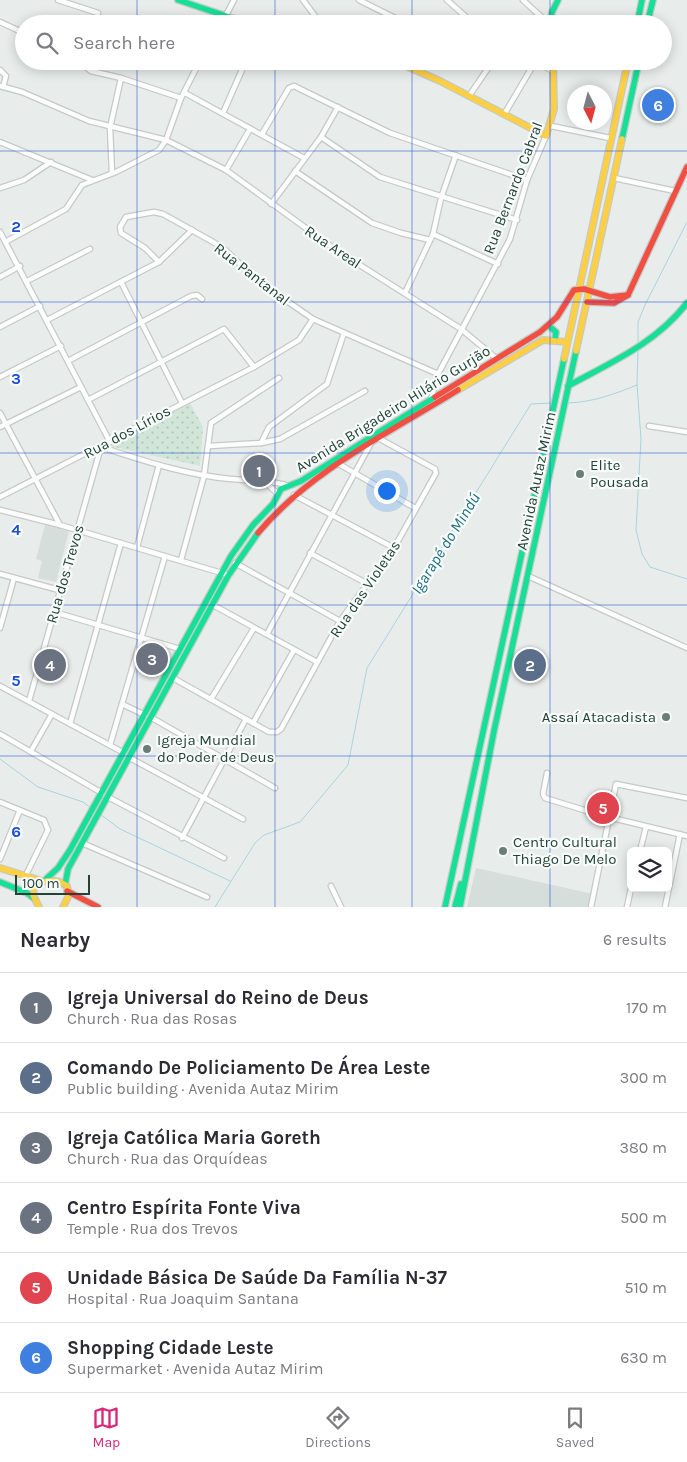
<!DOCTYPE html>
<meta charset="utf-8">
<style>
:root{--surface:#fff;--page:#f2f2f3;--text:#2b2b33;--muted:#7c7c81;--line:#e1e1e2;--accent:#db2777}
body{margin:0;font-family:Karla,sans-serif;background:var(--page);color:var(--text)}
.controls{position:absolute;right:15px;bottom:15px;display:grid;overflow:hidden;border-radius:8px;box-shadow:0 2px 12px #0003}
.controls button{width:45px;height:45px;display:grid;place-items:center;padding:0;border:0;border-bottom:1px solid var(--line);background:var(--surface);color:var(--text);font:25px sans-serif}
.compass{position:absolute;left:567px;top:85px;width:45px;height:45px;border-radius:50%;background:var(--surface);box-shadow:0 2px 12px #0003;rotate:174deg}
.scale{position:absolute;left:15px;bottom:12px;width:75px;box-sizing:border-box;padding-left:5px;border:2px solid #24423a;border-top:0;font-size:14px;line-height:18px;white-space:nowrap;color:#24423a;-webkit-text-stroke:4px #f7fbf9;paint-order:stroke}
.you{position:absolute;left:386px;top:490px;width:18px;height:18px;margin:-12px;border:4px solid #fff;border-radius:50%;background:#1a73e8;box-shadow:0 0 0 8px #1a73e833}
.badge{display:grid;place-items:center;width:32px;height:32px;border-radius:50%;background:var(--accent);color:#fff;font-size:16px;font-weight:700}
.pin{position:absolute;translate:-50% -50%;border:2px solid #fff;box-shadow:0 1px 5px #0006}
.list{margin:0;padding:0;list-style:none}
h2{display:flex;justify-content:space-between;align-items:center;height:65px;margin:0;padding:0 20px;font-size:21px}
h2 small{font-size:16px;font-weight:400;color:var(--muted)}
.list li{display:grid;grid-template-columns:32px 1fr auto;gap:15px;align-items:center;box-sizing:border-box;height:70px;padding:0 20px;border-top:1px solid var(--line)}
.list b{display:block;font-size:19px;white-space:nowrap}
.list p{margin:0;font-size:16px;white-space:nowrap;color:var(--muted)}
.list em{font-size:16px;font-style:normal;color:var(--muted)}
.icon{flex:none;width:28px;height:28px;fill:none;stroke:currentColor;stroke-width:2;stroke-linecap:round;stroke-linejoin:round}
.map{position:relative;flex:none;width:687px;height:907px;overflow:hidden}
.search{position:absolute;background:var(--surface);box-shadow:0 2px 12px #0003;left:15px;right:15px;top:15px;height:55px;display:flex;align-items:center;gap:12px;box-sizing:border-box;padding:0 18px;border-radius:28px;color:var(--muted);font-size:19px}
.sheet{height:485px;background:var(--surface)}
nav{display:flex;justify-content:space-around;align-items:center;box-sizing:border-box;height:70px;border-top:1px solid var(--line);background:var(--surface);font-size:14px;color:var(--muted)}
nav a{display:grid;justify-items:center;gap:2px}
nav .on{color:var(--accent)}
.map>svg:first-child{display:block}
</style>
<div class="map">
<svg width="687" height="907" viewBox="0 0 687 907">
<defs>
<pattern id="grass-dots" width="8" height="8" patternUnits="userSpaceOnUse" patternTransform="scale(1.25)"><rect width="8" height="8" fill="#d1e6d8"/><path d="M2 2h.1M6 6h.1" fill="none" stroke="#b3c6ba" stroke-width="1.8" stroke-linecap="round"/></pattern>
</defs>
<rect width="100%" height="100%" fill="#e8edeb"/>
<g fill="#d6dedb">
<polygon points="45,525 69,531 56,582 38,578 42,561 36,559"/>
<polygon points="476,868 593,894 590,907 467,907"/>
</g>
<polygon fill="url(#grass-dots)" points="190,403 203,427 200,466 110,446 111,442"/>
<g fill="none" stroke-linecap="round" stroke-linejoin="round">
<g stroke="#a9d4db" stroke-width="1">
<polyline points="638,344 638,322 645,305 687,222"/>
<polyline points="637,385 641,439 636,530 642,554 650,567 687,579"/>
<path d="M569,403C593,402 615,394 637,385L638,351"/>
<polyline points="0,759 38,787 83,802 91,808"/>
<polyline points="100,814 120,829 230,881"/>
<polyline points="215,907 255,843 264,835 300,822 348,765 367,668 531,404 552,403"/>
</g>
<g stroke="#c5cac8" stroke-width="7">
<g id="street">
<polyline points="58,0 98,13"/>
<polyline points="303,0 321,24"/>
<polyline points="359,0 407,24"/>
<polyline points="447,0 474,24"/>
<polyline points="523,0 549,24"/>
<polyline points="225,17 234,0"/>
<polyline points="0,22 24,33"/>
<polyline points="455,24 464,16"/>
<polyline points="78,61 91,71 121,78 181,98"/>
<polyline points="534,61 553,71"/>
<polyline points="412,68 416,61"/>
<polyline points="0,70 6,76 3,87"/>
<polyline points="0,86 22,92 89,121 166,140 226,170 336,250 461,329 497,359"/>
<polyline points="185,93 304,158"/>
<polyline points="469,96 493,61"/>
<polyline points="223,113 245,63"/>
<polyline points="505,113 535,62"/>
<polyline points="551,126 610,138"/>
<polyline points="262,134 289,88 294,86 390,133 527,180"/>
<polyline points="321,137 380,177 517,220"/>
<polyline points="0,142 92,180"/>
<polyline points="226,170 250,129"/>
<polyline points="295,171 372,223 401,233 430,240"/>
<polyline points="112,173 110,128 121,78"/>
<polyline points="614,178 675,191"/>
<polyline points="0,188 24,180 51,162"/>
<polyline points="271,204 321,137 338,107"/>
<polyline points="0,232 110,442"/>
<polyline points="433,234 498,264"/>
<polyline points="7,241 66,209 82,185 116,172 159,150 166,140 181,98 200,61"/>
<polyline points="159,262 145,248 121,233 120,227 126,217 154,212 163,214 222,247 258,281 313,319 438,374"/>
<polyline points="0,277 20,266"/>
<polyline points="27,281 90,249"/>
<polyline points="121,282 182,403"/>
<polyline points="405,293 433,234 441,198 456,155"/>
<polyline points="47,320 159,262 192,230"/>
<polyline points="0,327 40,306"/>
<polyline points="68,361 191,296 197,295 202,299"/>
<polyline points="0,377 61,346"/>
<polyline points="431,399 438,374 510,239 527,180 546,136"/>
<polyline points="88,400 224,329 254,367"/>
<polyline points="0,413 60,525"/>
<polyline points="649,426 687,432"/>
<polyline points="0,427 81,387"/>
<polyline points="261,443 269,427 327,384 344,333"/>
<polyline points="209,446 261,443 280,439 365,391"/>
<polyline points="339,464 415,508"/>
<polyline points="266,483 278,494"/>
<polyline points="294,495 394,548"/>
<polyline points="0,497 254,367 299,340 313,319"/>
<polyline points="0,510 60,525 225,574"/>
<polyline points="137,547 159,465"/>
<polyline points="310,553 366,583"/>
<polyline points="181,560 204,476 211,423 279,378"/>
<polyline points="235,563 340,621"/>
<polyline points="0,574 59,590"/>
<polyline points="528,576 687,648"/>
<polyline points="213,605 317,662"/>
<polyline points="54,612 180,649"/>
<polyline points="0,628 14,578"/>
<polyline points="267,634 370,445"/>
<polyline points="173,678 269,732 277,732 281,729 340,621 394,548 436,473 435,469 380,439"/>
<polyline points="0,686 124,753"/>
<polyline points="211,699 254,628"/>
<path d="M29,701L101,447C144,461 186,475 231,479C243,480 281,481 288,486"/>
<polyline points="122,704 145,715"/>
<polyline points="152,718 275,788"/>
<polyline points="253,723 294,650"/>
<polyline points="70,724 121,543"/>
<polyline points="0,734 102,793"/>
<polyline points="110,745 165,556"/>
<polyline points="31,751 52,714"/>
<polyline points="130,758 243,819"/>
<polyline points="547,773 543,794 545,798 600,815 687,836"/>
<polyline points="108,797 224,858"/>
<polyline points="0,802 44,820 48,830 25,877"/>
<polyline points="182,838 246,719"/>
<polyline points="82,843 207,897"/>
<polyline points="640,851 646,827"/>
<polyline points="0,859 20,810"/>
<polyline points="331,886 341,907"/>
<polyline points="591,907 616,784 687,798"/>
<polyline points="627,907 631,888"/>
<polyline points="665,907 680,834"/>
</g>
</g>
<g stroke="#c3cbc8" stroke-width="8">
<g id="fast">
<polyline points="178,0 250,24"/>
<polyline points="550,24 552,12 558,0"/>
<polyline points="637,24 642,0"/>
<polyline points="647,24 653,0"/>
<polyline points="622,139 639,61"/>
<polyline points="549,326 556,332 555,339"/>
<path d="M568,386C612,362 656,343 687,303"/>
<polyline points="46,879 58,868 70,850 231,556 253,525 273,504 281,489 301,481 435,397"/>
<polyline points="0,882 27,893 35,899"/>
<polyline points="65,885 68,869 228,576 258,533"/>
<polyline points="445,907 564,359"/>
<polyline points="455,907 461,884"/>
<polyline points="460,907 494,731 576,351"/>
</g>
</g>
<g stroke="#c3cbc8" stroke-width="8">
<g id="slow">
<polyline points="395,61 440,81 546,136 554,109 553,61"/>
<polyline points="576,351 622,139"/>
<polyline points="564,359 628,61"/>
<polyline points="458,390 543,340 567,342"/>
<polyline points="0,868 42,881"/>
<path d="M39,907L33,895L34,887C45,879 56,878 67,886L69,895L63,907"/>
</g>
</g>
<g stroke="#c3cbc8" stroke-width="8">
<g id="jam">
<polyline points="587,302 614,303 628,295 687,167"/>
<polyline points="435,397 540,332 557,317 574,290 584,289 610,297 628,295"/>
<path d="M258,533C311,470 389,433 458,390"/>
<polyline points="67,891 98,907"/>
</g>
</g>
<use href="#street" stroke="#fcfcfc" stroke-width="4.5"/>
<use href="#fast" stroke="#16e098" stroke-width="5.5"/>
<use href="#slow" stroke="#ffcf43" stroke-width="5.5"/>
<use href="#jam" stroke="#f24e42" stroke-width="5.5"/>
</g>
<path fill="none" stroke="#1d4ed8" stroke-width="1" stroke-opacity="0.55" d="M137,0V24M275,0V24M412,0V24M550,0V24M137,61V907M275,61V907M412,61V907M550,61V907M0,151H687M0,302H687M0,453H687M0,605H687M0,756H687"/>
<g fill="#697e78" stroke="#f7fbf9" stroke-width="2">
<circle cx="580" cy="474" r="5"/>
<circle cx="666" cy="717" r="5"/>
<circle cx="147" cy="749" r="5"/>
<circle cx="503" cy="851" r="5"/>
</g>
<g text-anchor="middle" stroke-width="4.5" stroke-linejoin="round" paint-order="stroke">
<g font-size="15" fill="#24423a" stroke="#f7fbf9">
<text transform="translate(513 188) rotate(-69)" y="5">Rua Bernardo Cabral</text>
<text transform="translate(333 247) rotate(34)" y="5">Rua Areal</text>
<text transform="translate(252 274) rotate(38)" y="5">Rua Pantanal</text>
<text transform="translate(393 409) rotate(-32)" y="5">Avenida Brigadeiro Hilário Gurjão</text>
<text transform="translate(127 432) rotate(-28)" y="5">Rua dos Lírios</text>
<text transform="translate(536 481) rotate(-78)" y="5">Avenida Autaz Mirim</text>
<text transform="translate(65 574) rotate(-74)" y="5">Rua dos Trevos</text>
<text transform="translate(365 589) rotate(-56)" y="5">Rua das Violetas</text>
</g>
<g font-size="15" fill="#24423a" stroke="#f7fbf9" text-anchor="start">
<text x="590" y="470">Elite<tspan x="590" dy="17">Pousada</tspan></text>
<text x="656" y="722" text-anchor="end">Assaí Atacadista</text>
<text x="157" y="745">Igreja Mundial<tspan x="157" dy="17">do Poder de Deus</tspan></text>
<text x="513" y="847">Centro Cultural<tspan x="513" dy="17">Thiago De Melo</tspan></text>
</g>
<g font-size="16" font-style="italic" fill="#1c6f80" stroke="#f7fbf9">
<text transform="translate(445 543) rotate(-58)" y="6">Igarapé do Mindú</text>
</g>
</g>
<g font-size="16" text-anchor="middle" font-weight="bold" fill="#1d4ed8" stroke="#f7fbf9" stroke-width="4.5" stroke-linejoin="round" paint-order="stroke">
<text x="16" y="232">2</text>
<text x="16" y="384">3</text>
<text x="16" y="535">4</text>
<text x="16" y="686">5</text>
<text x="16" y="837">6</text>
</g>
</svg>
<div class="controls">
<button><svg class="icon" aria-label="layers" viewBox="0 0 24 24"><path d="M12 4l9 5-9 5-9-5zM3 14l9 5 9-5"/></svg></button>
</div>
<svg class="compass" viewBox="-18 -18 36 36"><path d="M0-13l5 13h-10z" fill="#e53935"/><path d="M0 13l5-13h-10z" fill="#7c7c81"/></svg>
<div class="scale">100 m</div>
<div class="you"></div>
<div class="pin badge" style="left:259px;top:471px;background:#6b7280">1</div>
<div class="pin badge" style="left:530px;top:665px;background:#5c6f8a">2</div>
<div class="pin badge" style="left:152px;top:659px;background:#6b7280">3</div>
<div class="pin badge" style="left:50px;top:665px;background:#6b7280">4</div>
<div class="pin badge" style="left:603px;top:808px;background:#e0444e">5</div>
<div class="pin badge" style="left:658px;top:105px;background:#3f7fe0">6</div>
<div class="search"><svg class="icon" aria-label="search" viewBox="0 0 24 24"><circle cx="10" cy="10" r="6"/><path d="M15 15l6 6"/></svg>Search here</div>
</div>
<section class="sheet">
<h2>Nearby<small>6 results</small></h2>
<ul class="list">
<li><span class="badge" style="background:#6b7280">1</span><div><b>Igreja Universal do Reino de Deus</b><p>Church · Rua das Rosas</p></div><em>170 m</em></li>
<li><span class="badge" style="background:#5c6f8a">2</span><div><b>Comando De Policiamento De Área Leste</b><p>Public building · Avenida Autaz Mirim</p></div><em>300 m</em></li>
<li><span class="badge" style="background:#6b7280">3</span><div><b>Igreja Católica Maria Goreth</b><p>Church · Rua das Orquídeas</p></div><em>380 m</em></li>
<li><span class="badge" style="background:#6b7280">4</span><div><b>Centro Espírita Fonte Viva</b><p>Temple · Rua dos Trevos</p></div><em>500 m</em></li>
<li><span class="badge" style="background:#e0444e">5</span><div><b>Unidade Básica De Saúde Da Família N-37</b><p>Hospital · Rua Joaquim Santana</p></div><em>510 m</em></li>
<li><span class="badge" style="background:#3f7fe0">6</span><div><b>Shopping Cidade Leste</b><p>Supermarket · Avenida Autaz Mirim</p></div><em>630 m</em></li>
</ul>
</section>
<nav>
<a class="on"><svg class="icon" aria-label="map" viewBox="0 0 24 24"><path d="M3 6l6-2 6 2 6-2v14l-6 2-6-2-6 2zM9 4v14M15 6v14"/></svg>Map</a>
<a><svg class="icon" aria-label="directions" viewBox="0 0 24 24"><path d="M12 3l9 9-9 9-9-9zM9 14v-3h6M13 9l2 2-2 2"/></svg>Directions</a>
<a><svg class="icon" aria-label="saved" viewBox="0 0 24 24"><path d="M7 4h10v16l-5-4-5 4z"/></svg>Saved</a>
</nav>
